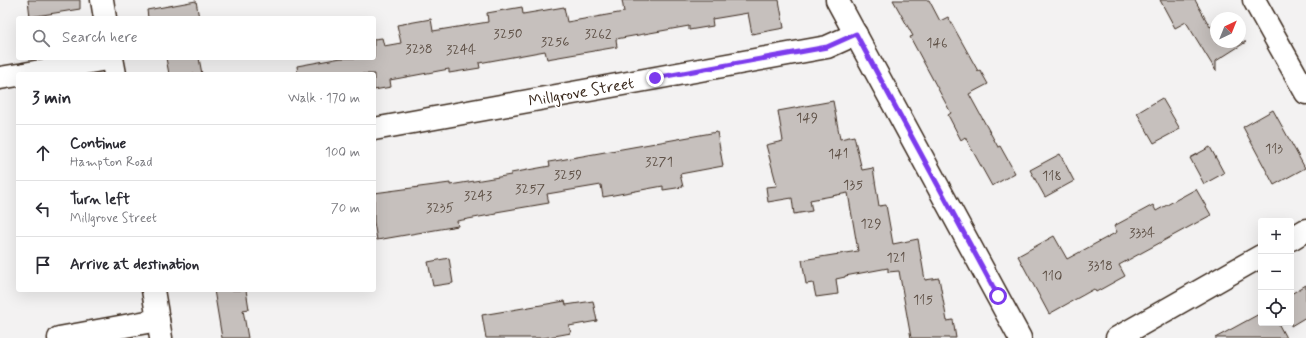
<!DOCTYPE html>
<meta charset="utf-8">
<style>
:root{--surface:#fff;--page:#f2f2f3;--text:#2b2b33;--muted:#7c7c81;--line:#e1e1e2}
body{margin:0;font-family:Mynerve,sans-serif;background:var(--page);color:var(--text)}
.controls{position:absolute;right:12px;bottom:12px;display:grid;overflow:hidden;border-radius:4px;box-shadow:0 4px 16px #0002}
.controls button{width:36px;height:36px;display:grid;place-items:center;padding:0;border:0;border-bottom:1px solid var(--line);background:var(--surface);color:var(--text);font:20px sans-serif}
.compass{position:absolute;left:1210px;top:12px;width:36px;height:36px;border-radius:50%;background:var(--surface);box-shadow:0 4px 16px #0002;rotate:43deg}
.stop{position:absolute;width:12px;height:12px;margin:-9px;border:3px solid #7c3aed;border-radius:50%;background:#fff}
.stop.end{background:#7c3aed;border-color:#fff;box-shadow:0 1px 4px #0008}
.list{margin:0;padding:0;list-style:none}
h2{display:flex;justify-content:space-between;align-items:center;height:52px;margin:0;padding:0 16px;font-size:17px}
h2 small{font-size:13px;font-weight:400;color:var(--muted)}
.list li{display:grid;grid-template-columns:26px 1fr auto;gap:12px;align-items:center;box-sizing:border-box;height:56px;padding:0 16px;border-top:1px solid var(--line)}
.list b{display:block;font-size:15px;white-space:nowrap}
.list p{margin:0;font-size:13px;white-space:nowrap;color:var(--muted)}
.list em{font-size:13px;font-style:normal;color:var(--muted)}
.icon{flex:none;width:22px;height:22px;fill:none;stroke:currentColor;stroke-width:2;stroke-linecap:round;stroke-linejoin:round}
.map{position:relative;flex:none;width:1306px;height:338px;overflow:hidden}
.search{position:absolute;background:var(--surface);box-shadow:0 4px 16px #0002;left:16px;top:16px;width:360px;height:44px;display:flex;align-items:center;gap:10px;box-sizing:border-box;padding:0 14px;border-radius:4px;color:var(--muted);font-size:15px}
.panel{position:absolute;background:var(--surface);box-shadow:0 4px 16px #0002;left:16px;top:72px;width:360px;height:220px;border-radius:4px}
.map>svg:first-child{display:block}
</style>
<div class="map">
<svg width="1306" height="338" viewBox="0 0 1306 338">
<rect width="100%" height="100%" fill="#f3f2f2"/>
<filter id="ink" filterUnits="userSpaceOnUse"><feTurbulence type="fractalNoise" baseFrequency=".025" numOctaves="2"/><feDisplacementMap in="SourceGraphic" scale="8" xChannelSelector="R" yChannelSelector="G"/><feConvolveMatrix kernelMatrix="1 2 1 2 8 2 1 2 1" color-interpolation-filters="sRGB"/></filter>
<g filter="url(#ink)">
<g fill="#c6c0bd" stroke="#3b2a1e">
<polygon points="28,0 80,0 80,9 30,17"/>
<polygon points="622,0 779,0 784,28 752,34 748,13 712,19 713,26 689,30 689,26 616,39 617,47 547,59 545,51 479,63 480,68 449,73 449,69 390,80 391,87 374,90 374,74 298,74 297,66 341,58 374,58 374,39 382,38 384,46 401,43 397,25 431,19 433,31 488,22 487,13 522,7 523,14 564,7 567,22 624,12"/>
<polygon points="893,0 929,0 940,21 948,17 978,71 980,70 988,84 969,94 998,147 1000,146 1015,173 992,186 965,137 961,140 948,115 951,113 910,37 913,36"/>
<polygon points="1160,0 1195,0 1210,27 1216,23 1216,42 1246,42 1216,61 1216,71 1186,22 1175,28"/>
<polygon points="196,1 199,18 148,18 147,10"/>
<polygon points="166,58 199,58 202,74 169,74"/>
<polygon points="1162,98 1180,129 1154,143 1137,113"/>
<polygon points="833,101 840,139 854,136 862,170 873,168 879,206 886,205 893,244 918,239 925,280 939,278 947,321 953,320 956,338 911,338 899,271 888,272 888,268 845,276 845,277 836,279 838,294 816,297 813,283 806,284 802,260 858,251 848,193 810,200 812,211 794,214 792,198 768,202 766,187 777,186 766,145 783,141 778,111"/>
<polygon points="1273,110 1305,168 1274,185 1243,127"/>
<polygon points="717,132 723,166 680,174 683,187 663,190 663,186 603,197 601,185 547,194 549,203 496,212 496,214 457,221 458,226 377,240 374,222 374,193 450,183 450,185 511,175 511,173 550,166 549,162"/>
<polygon points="1210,147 1224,173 1204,184 1190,158"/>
<polygon points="1060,154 1074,181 1045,197 1030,170"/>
<polygon points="1196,189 1211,215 1119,265 1125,276 1096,292 1094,289 1049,314 1018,256 1054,236 1067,259 1117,232 1114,226 1153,205 1156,211"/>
<polygon points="449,258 453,283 433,286 428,262"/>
<polygon points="1306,285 1306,317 1291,326 1291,294"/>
<polygon points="214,290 246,290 249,309 243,310 248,338 222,338"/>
<polygon points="565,301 566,305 593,301 597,321 569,326 571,333 543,338 486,338 482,315"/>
<polygon points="1261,313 1261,323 1278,323 1286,338 1215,338"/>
</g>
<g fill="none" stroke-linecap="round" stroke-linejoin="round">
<g stroke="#3b2a1e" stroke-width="25">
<g id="street">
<polyline points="837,0 1020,338"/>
<polyline points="1254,0 1306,93"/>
<polyline points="24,74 112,58"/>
<polyline points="0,78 18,75"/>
<polyline points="374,129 827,47 856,34"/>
<polyline points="1291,239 1306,230"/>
<polyline points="59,338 158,320"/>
<polyline points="1117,338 1261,256"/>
</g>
</g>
<g stroke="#3b2a1e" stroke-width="25">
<g id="secondary">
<polyline points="102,0 105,18"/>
<polyline points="112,58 115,74"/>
<polyline points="153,290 161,338"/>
</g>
</g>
<use href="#street" stroke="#fff" stroke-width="22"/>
<use href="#secondary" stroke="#fff" stroke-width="22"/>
</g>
</g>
<g fill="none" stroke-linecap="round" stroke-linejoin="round" filter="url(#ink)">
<polyline stroke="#7c3aed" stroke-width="5" points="655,78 827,47 856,34 998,296"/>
</g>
<g text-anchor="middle" stroke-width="3.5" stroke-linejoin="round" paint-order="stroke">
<g font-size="14" fill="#5e5046">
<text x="508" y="38">3250</text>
<text x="598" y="38">3262</text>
<text x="555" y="46">3256</text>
<text x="937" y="47">146</text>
<text x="419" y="53">3238</text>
<text x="461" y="54">3244</text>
<text x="807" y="122">149</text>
<text x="1274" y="153">113</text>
<text x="838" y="158">141</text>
<text x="659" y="166">3271</text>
<text x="568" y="179">3259</text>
<text x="1052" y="180">118</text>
<text x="853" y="189">135</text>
<text x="530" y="193">3257</text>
<text x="478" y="200">3243</text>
<text x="440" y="212">3235</text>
<text x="871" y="228">129</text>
<text x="1142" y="237">3334</text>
<text x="896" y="262">121</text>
<text x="1100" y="270">3318</text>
<text x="1052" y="280">110</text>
<text x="923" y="304">115</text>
</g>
<g font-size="16" fill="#3b2a1e" stroke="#fff">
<text transform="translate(581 91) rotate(-10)" y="6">Millgrove Street</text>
</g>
</g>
</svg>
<div class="controls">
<button>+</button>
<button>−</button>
<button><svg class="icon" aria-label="locate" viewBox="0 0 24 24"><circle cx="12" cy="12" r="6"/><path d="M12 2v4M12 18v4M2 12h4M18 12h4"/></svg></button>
</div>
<svg class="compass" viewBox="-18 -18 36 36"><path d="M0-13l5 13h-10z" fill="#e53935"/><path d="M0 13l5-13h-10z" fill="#7c7c81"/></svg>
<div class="stop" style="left:998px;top:296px"></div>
<div class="stop end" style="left:655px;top:78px"></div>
<div class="search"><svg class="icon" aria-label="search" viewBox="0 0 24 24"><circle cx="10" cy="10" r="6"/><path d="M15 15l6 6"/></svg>Search here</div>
<section class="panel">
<h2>3 min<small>Walk · 170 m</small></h2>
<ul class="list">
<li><svg class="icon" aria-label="ahead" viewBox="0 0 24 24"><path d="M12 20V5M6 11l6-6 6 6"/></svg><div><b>Continue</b><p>Hampton Road</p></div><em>100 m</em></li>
<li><svg class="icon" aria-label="left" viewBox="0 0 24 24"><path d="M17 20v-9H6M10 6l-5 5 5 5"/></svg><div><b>Turn left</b><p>Millgrove Street</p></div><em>70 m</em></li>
<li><svg class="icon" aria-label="arrive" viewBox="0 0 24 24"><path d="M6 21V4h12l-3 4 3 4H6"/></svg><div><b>Arrive at destination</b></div></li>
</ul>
</section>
</div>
